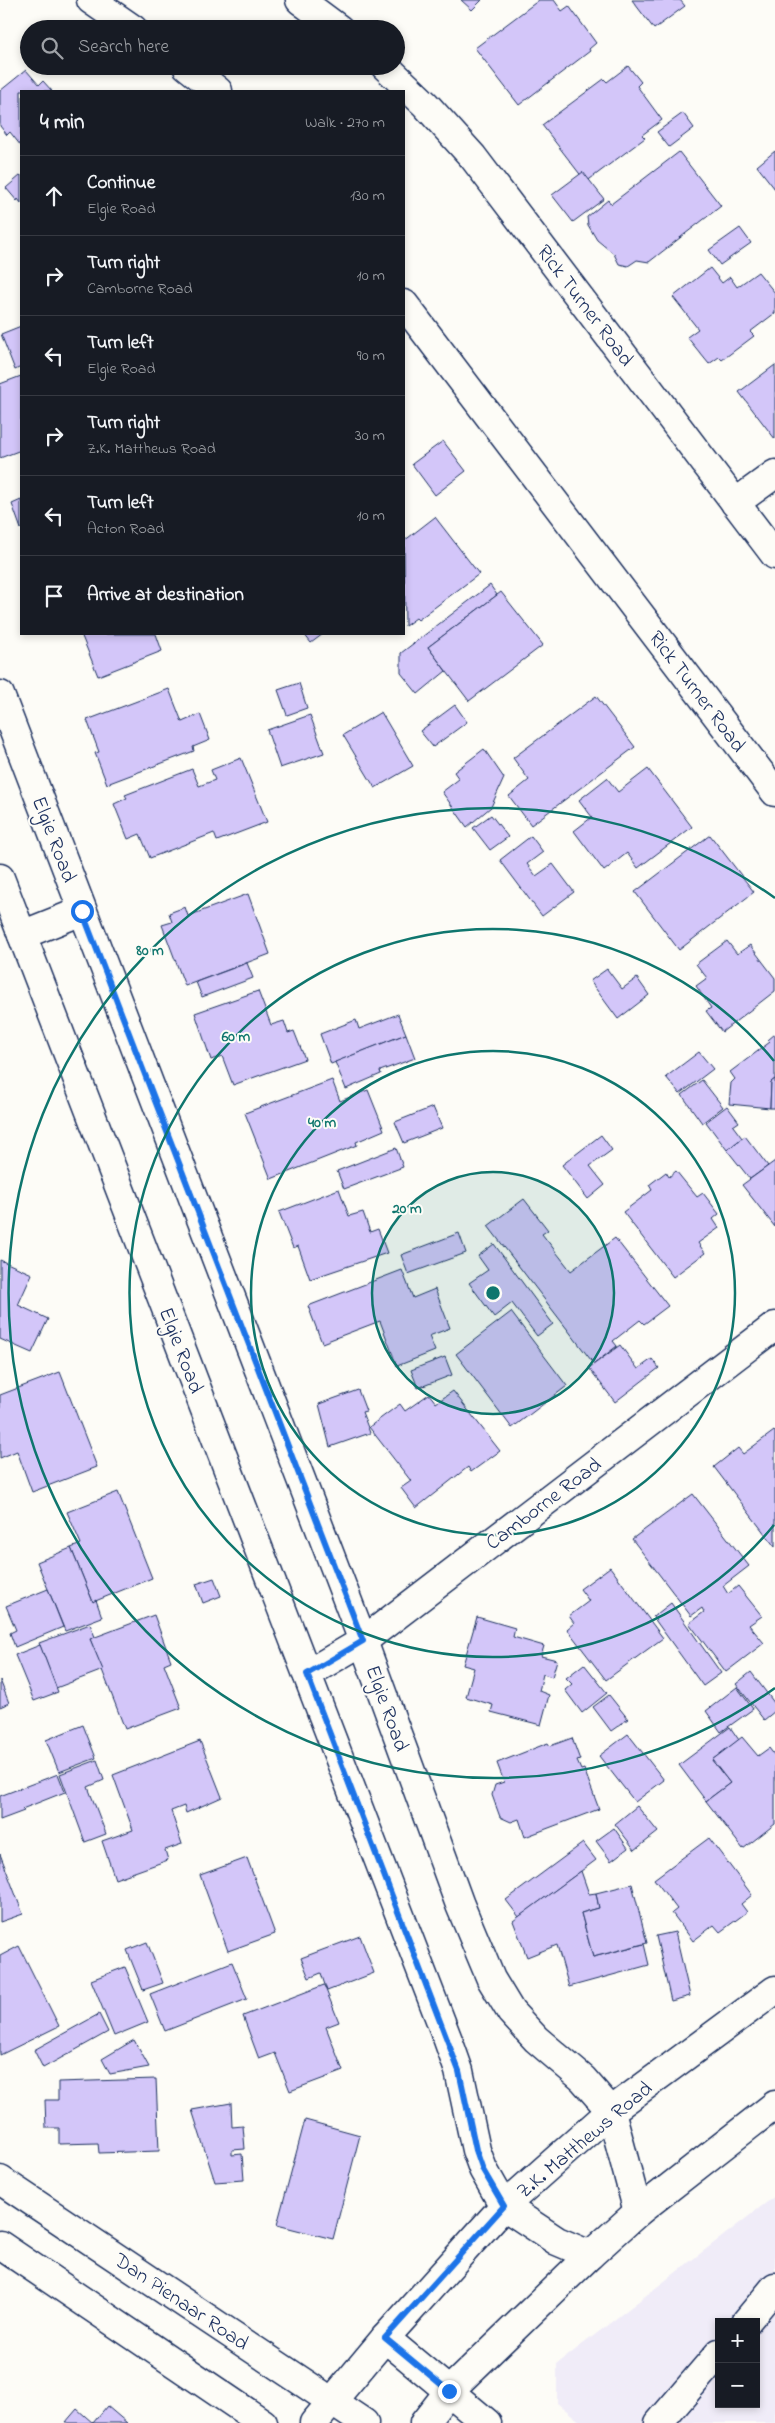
<!DOCTYPE html>
<meta charset="utf-8">
<style>
:root{--surface:#171b24;--page:#242831;--text:#f1f3f6;--muted:#9ea1a6;--line:#363941}
body{margin:0;font-family:"Indie Flower",sans-serif;background:var(--page);color:var(--text)}
.controls{position:absolute;right:15px;bottom:15px;display:grid;overflow:hidden;border-radius:0px;box-shadow:0 2px 8px #0003}
.controls button{width:45px;height:45px;display:grid;place-items:center;padding:0;border:0;border-bottom:1px solid var(--line);background:var(--surface);color:var(--text);font:25px sans-serif}
.stop{position:absolute;width:15px;height:15px;margin:-11px;border:4px solid #1a73e8;border-radius:50%;background:#fff}
.stop.end{background:#1a73e8;border-color:#fff;box-shadow:0 1px 5px #0008}
.list{margin:0;padding:0;list-style:none}
h2{display:flex;justify-content:space-between;align-items:center;height:65px;margin:0;padding:0 20px;font-size:21px}
h2 small{font-size:16px;font-weight:400;color:var(--muted)}
.list li{display:grid;grid-template-columns:32px 1fr auto;gap:15px;align-items:center;box-sizing:border-box;height:80px;padding:0 20px;border-top:1px solid var(--line)}
.list b{display:block;font-size:19px;white-space:nowrap}
.list p{margin:0;font-size:16px;white-space:nowrap;color:var(--muted)}
.list em{font-size:16px;font-style:normal;color:var(--muted)}
.icon{flex:none;width:28px;height:28px;fill:none;stroke:currentColor;stroke-width:2;stroke-linecap:round;stroke-linejoin:round}
.map{position:relative;flex:none;width:775px;height:2423px;overflow:hidden}
.search{position:absolute;background:var(--surface);box-shadow:0 2px 8px #0003;left:20px;top:20px;width:385px;height:55px;display:flex;align-items:center;gap:12px;box-sizing:border-box;padding:0 18px;border-radius:28px;color:var(--muted);font-size:19px}
.panel{position:absolute;background:var(--surface);box-shadow:0 2px 8px #0003;left:20px;top:90px;width:385px;height:545px;border-radius:0px}
.map>svg:first-child{display:block}
</style>
<div class="map">
<svg width="775" height="2423" viewBox="0 0 775 2423">
<rect width="100%" height="100%" fill="#fdfcf7"/>
<filter id="ink" filterUnits="userSpaceOnUse"><feTurbulence type="fractalNoise" baseFrequency=".02" numOctaves="2"/><feDisplacementMap in="SourceGraphic" scale="10" xChannelSelector="R" yChannelSelector="G"/><feConvolveMatrix kernelMatrix="1 2 1 2 8 2 1 2 1" color-interpolation-filters="sRGB"/></filter>
<g filter="url(#ink)">
<path fill="#f0ecf8" fill-rule="evenodd" d="M775,2196V2423H582L557,2403V2364ZM719,2322H756V2404H719Z"/>
<g fill="#d3c6f9" stroke="#1b2f5e">
<polygon points="461,0 482,0 472,10"/>
<polygon points="539,0 554,0 562,11 569,6 596,43 589,49 590,51 519,105 475,48"/>
<polygon points="632,0 680,0 685,6 654,29"/>
<polygon points="628,66 641,82 637,86 662,120 642,135 645,138 586,182 542,125 604,79 607,82"/>
<polygon points="26,70 39,85 43,81 52,91 21,91 21,146 10,132 7,135 0,126 0,91"/>
<polygon points="683,113 694,128 669,147 657,132"/>
<polygon points="775,151 775,189 757,166"/>
<polygon points="679,152 721,206 649,262 637,260 628,266 619,264 614,254 597,240 588,225 587,217 608,200 611,204"/>
<polygon points="583,172 604,199 573,222 552,195"/>
<polygon points="21,175 21,203 18,199 17,201 6,188"/>
<polygon points="740,228 751,243 720,265 709,250"/>
<polygon points="710,268 722,283 730,277 737,287 758,272 775,293 775,313 750,332 754,336 722,360 719,357 709,364 687,337 698,329 673,297"/>
<polygon points="21,326 21,367 15,370 1,334"/>
<polygon points="775,365 775,439 739,392"/>
<polygon points="21,376 21,450 0,458 0,384"/>
<polygon points="443,441 466,471 435,495 412,464"/>
<polygon points="21,500 21,529 12,504"/>
<polygon points="435,517 479,574 418,620 416,618 405,626 404,541"/>
<polygon points="490,585 497,595 428,647 446,671 418,694 401,673 401,653"/>
<polygon points="501,592 543,645 469,701 428,647"/>
<polygon points="81,634 156,634 162,651 98,676"/>
<polygon points="304,634 323,634 311,643"/>
<polygon points="299,683 307,708 287,715 278,690"/>
<polygon points="169,689 182,722 200,714 210,740 193,747 194,751 107,784 95,753 99,752 87,720"/>
<polygon points="596,696 635,747 531,825 509,796 529,780 513,758"/>
<polygon points="455,705 467,722 433,747 420,731"/>
<polygon points="381,712 413,766 375,788 343,735"/>
<polygon points="310,715 324,753 280,768 267,730"/>
<polygon points="484,749 504,778 491,807 467,827 442,792 459,779 454,772"/>
<polygon points="241,758 267,822 217,841 214,833 150,858 140,834 128,839 114,804 127,798 125,795 192,769 199,786 215,780 211,770"/>
<polygon points="648,769 692,827 638,868 627,853 604,871 574,831 592,817 579,800 607,778 618,792"/>
<polygon points="491,815 508,837 490,850 473,828"/>
<polygon points="710,835 754,892 679,950 635,892"/>
<polygon points="531,836 543,852 527,864 536,876 553,864 574,892 542,916 500,860"/>
<polygon points="248,894 270,954 185,986 162,925 172,922 169,913 185,907 188,916"/>
<polygon points="727,941 737,954 750,945 775,978 775,991 722,1032 706,1011 711,1008 696,986 707,978 696,964"/>
<polygon points="247,963 253,978 202,997 196,982"/>
<polygon points="607,969 622,989 637,978 649,995 618,1019 590,981"/>
<polygon points="258,991 271,1025 284,1021 288,1033 294,1031 305,1059 233,1085 222,1056 211,1060 195,1013"/>
<polygon points="398,1014 406,1034 331,1064 320,1034 356,1020 359,1029"/>
<polygon points="406,1034 415,1058 380,1071 381,1074 346,1089 335,1062"/>
<polygon points="775,1034 775,1079 771,1082 770,1108 729,1104 731,1083 735,1079 730,1072 770,1042 768,1040"/>
<polygon points="699,1052 713,1069 680,1094 666,1077"/>
<polygon points="775,1079 775,1108 770,1108 771,1082"/>
<polygon points="332,1080 340,1101 368,1090 384,1130 356,1142 357,1145 271,1179 245,1113"/>
<polygon points="702,1080 723,1107 702,1123 682,1095"/>
<polygon points="727,1106 739,1122 733,1126 742,1138 727,1150 706,1122"/>
<polygon points="433,1107 442,1128 404,1143 395,1122"/>
<polygon points="601,1135 612,1150 590,1166 605,1185 588,1199 562,1165"/>
<polygon points="745,1136 768,1166 750,1179 727,1150"/>
<polygon points="396,1148 403,1167 344,1189 337,1171"/>
<polygon points="775,1161 775,1227 742,1185"/>
<polygon points="676,1171 697,1197 703,1193 719,1214 713,1219 719,1228 698,1243 705,1253 673,1277 623,1212 652,1190 649,1185 666,1172 669,1177"/>
<polygon points="339,1189 349,1216 363,1212 370,1232 378,1229 387,1253 310,1279 298,1246 293,1248 279,1212"/>
<polygon points="524,1199 548,1230 542,1234 571,1271 615,1238 668,1306 644,1324 640,1320 613,1341 617,1346 594,1364 488,1226"/>
<polygon points="459,1233 466,1253 408,1274 401,1255"/>
<polygon points="494,1244 553,1324 537,1336 512,1303 494,1317 469,1283 488,1270 478,1256"/>
<polygon points="0,1260 32,1274 18,1305 48,1319 32,1353 0,1339"/>
<polygon points="402,1270 413,1298 435,1289 450,1328 429,1336 435,1351 397,1366 380,1321 322,1343 308,1306"/>
<polygon points="511,1312 567,1386 512,1428 456,1354"/>
<polygon points="620,1345 638,1369 652,1359 659,1368 615,1402 589,1368"/>
<polygon points="445,1357 452,1375 418,1388 411,1370"/>
<polygon points="60,1372 97,1467 32,1492 17,1451 0,1458 0,1395"/>
<polygon points="358,1390 366,1411 362,1412 370,1433 330,1447 319,1404"/>
<polygon points="453,1391 500,1451 471,1472 468,1467 416,1508 401,1488 411,1481 369,1427 400,1404 405,1411 429,1394 436,1403"/>
<polygon points="774,1431 775,1432 775,1547 714,1467 738,1448 743,1454"/>
<polygon points="118,1492 152,1578 93,1602 71,1548 81,1544 67,1512"/>
<polygon points="693,1494 749,1566 723,1586 728,1594 738,1586 762,1616 749,1625 764,1643 726,1672 689,1623 704,1612 702,1608 691,1616 632,1539"/>
<polygon points="71,1548 93,1602 96,1600 102,1617 65,1631 37,1562"/>
<polygon points="610,1567 663,1638 606,1680 567,1629 574,1623 569,1616 589,1601 580,1589"/>
<polygon points="214,1578 221,1596 203,1603 196,1584"/>
<polygon points="48,1589 63,1627 15,1647 10,1633 16,1630 6,1606"/>
<polygon points="671,1603 721,1673 703,1686 653,1617"/>
<polygon points="154,1615 171,1661 164,1664 181,1708 125,1729 90,1639"/>
<polygon points="477,1617 515,1628 513,1637 544,1646 541,1656 557,1660 552,1677 543,1674 539,1691 549,1695 541,1725 491,1712 493,1705 466,1697 474,1668 463,1665"/>
<polygon points="90,1624 95,1637 90,1639 103,1670 56,1688 39,1643"/>
<polygon points="40,1645 58,1692 34,1701 15,1655"/>
<polygon points="584,1664 607,1693 582,1713 565,1690 572,1684 566,1678"/>
<polygon points="751,1672 775,1704 775,1711 764,1720 736,1684"/>
<polygon points="0,1680 9,1703 0,1707"/>
<polygon points="737,1687 753,1709 721,1732 706,1711"/>
<polygon points="609,1695 628,1719 611,1731 593,1707"/>
<polygon points="83,1725 96,1758 59,1772 46,1740"/>
<polygon points="730,1727 739,1740 712,1760 730,1783 706,1801 679,1765"/>
<polygon points="628,1734 664,1780 635,1802 599,1756"/>
<polygon points="742,1737 758,1756 769,1748 775,1756 775,1824 743,1849 706,1801 730,1783 712,1760"/>
<polygon points="572,1738 580,1760 577,1761 581,1770 584,1769 599,1809 525,1837 519,1819 511,1822 500,1817 492,1795 495,1785 504,1782 497,1763 548,1743 550,1746"/>
<polygon points="200,1741 222,1797 186,1813 184,1806 171,1811 182,1844 165,1850 168,1860 115,1879 102,1841 133,1830 113,1775"/>
<polygon points="97,1760 104,1780 88,1787 106,1834 85,1842 60,1774"/>
<polygon points="58,1774 65,1792 22,1809 24,1811 0,1820 0,1796"/>
<polygon points="637,1806 658,1832 635,1850 615,1824"/>
<polygon points="614,1828 628,1848 611,1861 596,1841"/>
<polygon points="709,1838 752,1895 741,1904 747,1912 720,1932 714,1925 693,1941 672,1913 677,1909 654,1879"/>
<polygon points="583,1843 596,1860 519,1917 506,1900"/>
<polygon points="0,1854 23,1914 0,1922"/>
<polygon points="247,1858 275,1934 228,1951 200,1875"/>
<polygon points="581,1871 589,1894 596,1893 599,1908 581,1913 593,1957 644,1944 649,1965 569,1987 557,1945 527,1957 513,1921"/>
<polygon points="632,1884 647,1943 593,1957 581,1913 599,1908 596,1893"/>
<polygon points="675,1932 690,1996 671,2001 656,1936"/>
<polygon points="360,1936 374,1973 327,1991 321,1973 309,1978 301,1958"/>
<polygon points="147,1942 163,1983 143,1990 127,1950"/>
<polygon points="19,1946 59,2026 0,2055 0,1956"/>
<polygon points="232,1962 247,1999 165,2031 150,1994"/>
<polygon points="125,1967 148,2022 114,2036 91,1980"/>
<polygon points="324,1985 339,2022 326,2027 343,2071 290,2091 275,2053 259,2059 243,2016"/>
<polygon points="99,2014 108,2032 43,2068 34,2050"/>
<polygon points="134,2040 149,2067 110,2074 102,2059"/>
<polygon points="156,2079 159,2151 99,2153 98,2143 59,2144 59,2128 46,2128 45,2100 58,2100 58,2082"/>
<polygon points="231,2103 232,2127 243,2126 245,2149 232,2150 232,2155 242,2154 244,2180 215,2182 192,2110"/>
<polygon points="305,2120 360,2135 333,2239 277,2225"/>
<polygon points="107,2406 127,2423 65,2423 77,2409 93,2423"/>
</g>
<g fill="none" stroke-linecap="round" stroke-linejoin="round">
<g stroke="#1b2f5e" stroke-width="31">
<g id="minor">
<polyline points="735,503 775,474"/>
<polyline points="0,695 363,1641 460,1905 491,1979 511,2012 536,2039 583,2079 611,2111 638,2212"/>
<polyline points="0,878 448,2040 459,2071 476,2150 483,2169 504,2206 557,2241 590,2255"/>
<polyline points="22,935 82,911"/>
<polyline points="307,1674 363,1641 775,1326"/>
<polyline points="0,2180 364,2423"/>
<polyline points="0,2245 263,2423"/>
<polyline points="746,2322 775,2287"/>
<polyline points="385,2338 487,2423"/>
<polyline points="314,2423 385,2338 504,2206 611,2111 775,1990"/>
<polyline points="424,2423 449,2391 590,2255 638,2212 775,2105"/>
<polyline points="659,2423 719,2353"/>
</g>
</g>
<g stroke="#1b2f5e" stroke-width="31">
<g id="major">
<polyline points="91,0 133,29"/>
<polyline points="300,0 339,29"/>
<polyline points="187,66 218,91"/>
<polyline points="385,66 425,104 473,157 775,555"/>
<polyline points="404,304 775,792"/>
</g>
</g>
<use href="#minor" stroke="#fdfcf7" stroke-width="28"/>
<use href="#major" stroke="#fdfcf7" stroke-width="28"/>
</g>
</g>
<g fill="none" stroke-linecap="round" stroke-linejoin="round" filter="url(#ink)">
<polyline stroke="#1a73e8" stroke-width="6" points="82,911 363,1641 307,1674 459,2071 476,2150 483,2170 504,2206 385,2338 449,2391"/>
</g>
<circle cx="493" cy="1293" r="121" fill="#0f766e" fill-opacity=".12"/>
<g fill="none" stroke="#0f766e" stroke-width="2.5">
<circle cx="493" cy="1293" r="121"/>
<circle cx="493" cy="1293" r="242"/>
<path d="M774 1525A364 364 0 1 1 774 1061"/>
<path d="M775 1688A485 485 0 1 1 775 898"/>
</g>
<g text-anchor="middle" stroke-width="4" stroke-linejoin="round" paint-order="stroke">
<g font-size="21" fill="#1b2f5e" stroke="#fdfcf7">
<text transform="translate(586 305) rotate(53)" y="7">Rick Turner Road</text>
<text transform="translate(698 691) rotate(53)" y="7">Rick Turner Road</text>
<text transform="translate(55 839) rotate(69)" y="7">Elgie Road</text>
<text transform="translate(182 1350) rotate(69)" y="7">Elgie Road</text>
<text transform="translate(543 1503) rotate(-37)" y="7">Camborne Road</text>
<text transform="translate(388 1708) rotate(70)" y="7">Elgie Road</text>
<text transform="translate(584 2139) rotate(-40)" y="7">Z.K. Matthews Road</text>
<text transform="translate(182 2301) rotate(34)" y="7">Dan Pienaar Road</text>
</g>
</g>
<circle cx="493" cy="1293" r="8" fill="#0f766e" stroke="#fdfcf7" stroke-width="2.5"/>
<g font-size="15" text-anchor="middle" font-weight="bold" fill="#0f766e" stroke="#fdfcf7" stroke-width="4" stroke-linejoin="round" paint-order="stroke">
<text x="150" y="955">80 m</text>
<text x="236" y="1041">60 m</text>
<text x="322" y="1127">40 m</text>
<text x="407" y="1213">20 m</text>
</g>
</svg>
<div class="controls">
<button>+</button>
<button>−</button>
</div>
<div class="stop" style="left:82px;top:911px"></div>
<div class="stop end" style="left:449px;top:2391px"></div>
<div class="search"><svg class="icon" aria-label="search" viewBox="0 0 24 24"><circle cx="10" cy="10" r="6"/><path d="M15 15l6 6"/></svg>Search here</div>
<section class="panel">
<h2>4 min<small>Walk · 270 m</small></h2>
<ul class="list">
<li><svg class="icon" aria-label="ahead" viewBox="0 0 24 24"><path d="M12 20V5M6 11l6-6 6 6"/></svg><div><b>Continue</b><p>Elgie Road</p></div><em>130 m</em></li>
<li><svg class="icon" aria-label="right" viewBox="0 0 24 24"><path d="M7 20v-9h11M14 6l5 5-5 5"/></svg><div><b>Turn right</b><p>Camborne Road</p></div><em>10 m</em></li>
<li><svg class="icon" aria-label="left" viewBox="0 0 24 24"><path d="M17 20v-9H6M10 6l-5 5 5 5"/></svg><div><b>Turn left</b><p>Elgie Road</p></div><em>90 m</em></li>
<li><svg class="icon" aria-label="right" viewBox="0 0 24 24"><path d="M7 20v-9h11M14 6l5 5-5 5"/></svg><div><b>Turn right</b><p>Z.K. Matthews Road</p></div><em>30 m</em></li>
<li><svg class="icon" aria-label="left" viewBox="0 0 24 24"><path d="M17 20v-9H6M10 6l-5 5 5 5"/></svg><div><b>Turn left</b><p>Acton Road</p></div><em>10 m</em></li>
<li><svg class="icon" aria-label="arrive" viewBox="0 0 24 24"><path d="M6 21V4h12l-3 4 3 4H6"/></svg><div><b>Arrive at destination</b></div></li>
</ul>
</section>
</div>
